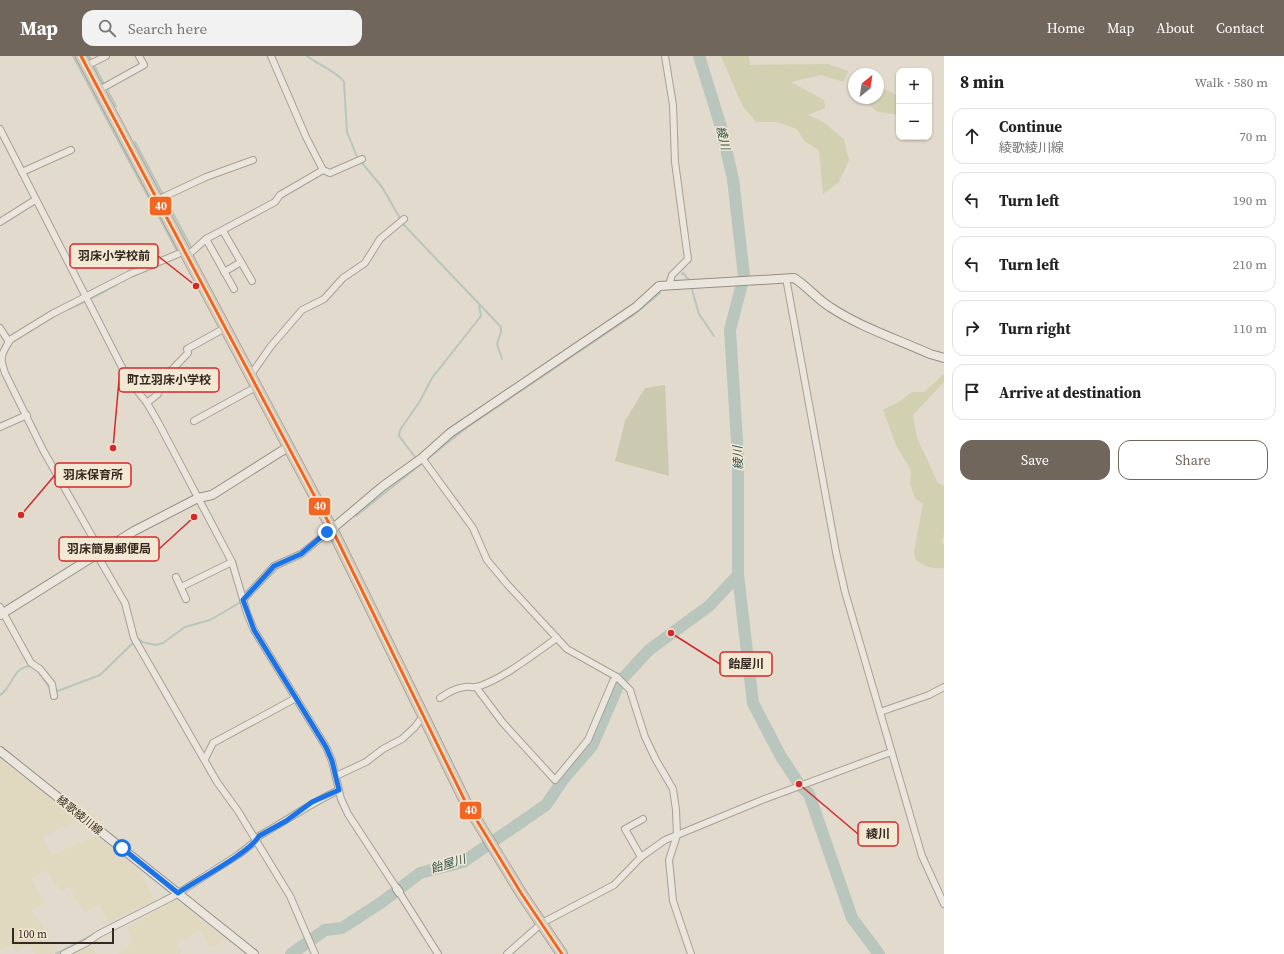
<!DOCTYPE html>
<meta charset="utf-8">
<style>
:root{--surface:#fff;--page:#f2f2f2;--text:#222;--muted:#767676;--line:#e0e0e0;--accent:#71665c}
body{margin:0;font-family:"Source Serif 4","Noto Sans JP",serif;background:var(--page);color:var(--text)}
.controls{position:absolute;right:12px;top:12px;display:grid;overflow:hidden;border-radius:8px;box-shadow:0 1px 3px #0004}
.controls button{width:36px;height:36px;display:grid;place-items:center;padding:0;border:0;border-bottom:1px solid var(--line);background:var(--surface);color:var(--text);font:20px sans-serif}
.compass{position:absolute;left:848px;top:12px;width:36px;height:36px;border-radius:50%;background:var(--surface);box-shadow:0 1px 3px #0004;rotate:30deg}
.scale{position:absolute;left:12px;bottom:10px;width:102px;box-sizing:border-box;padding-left:4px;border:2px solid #34281f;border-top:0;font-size:11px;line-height:14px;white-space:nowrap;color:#34281f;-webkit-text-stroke:3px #f2e8d3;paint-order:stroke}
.stop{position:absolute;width:12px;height:12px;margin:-9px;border:3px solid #1a73e8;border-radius:50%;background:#fff}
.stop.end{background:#1a73e8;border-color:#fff;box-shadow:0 1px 4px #0008}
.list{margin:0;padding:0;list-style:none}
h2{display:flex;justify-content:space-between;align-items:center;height:52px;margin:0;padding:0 16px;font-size:17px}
h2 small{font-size:13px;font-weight:400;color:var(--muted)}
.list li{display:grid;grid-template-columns:26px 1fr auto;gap:12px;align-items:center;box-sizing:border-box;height:56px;margin:0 8px 8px;padding:0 8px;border:1px solid var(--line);border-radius:12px}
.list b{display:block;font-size:15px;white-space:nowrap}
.list p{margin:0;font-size:13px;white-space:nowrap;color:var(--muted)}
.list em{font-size:13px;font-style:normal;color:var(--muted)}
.actions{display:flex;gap:8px;padding:12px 16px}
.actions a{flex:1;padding:9px 0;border:1px solid var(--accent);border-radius:12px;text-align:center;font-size:14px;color:var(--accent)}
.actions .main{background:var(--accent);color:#fff}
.icon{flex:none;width:22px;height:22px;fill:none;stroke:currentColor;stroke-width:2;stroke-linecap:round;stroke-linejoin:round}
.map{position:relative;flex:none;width:944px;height:898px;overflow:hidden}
header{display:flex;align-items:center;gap:24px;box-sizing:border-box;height:56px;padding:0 20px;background:var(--accent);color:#fff}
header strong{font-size:19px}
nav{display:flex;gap:22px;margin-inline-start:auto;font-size:14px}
.search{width:280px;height:36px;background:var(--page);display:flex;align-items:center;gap:10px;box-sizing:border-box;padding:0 14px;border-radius:12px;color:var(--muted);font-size:15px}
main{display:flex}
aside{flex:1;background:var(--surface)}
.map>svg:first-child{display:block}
</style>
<header>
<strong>Map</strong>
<div class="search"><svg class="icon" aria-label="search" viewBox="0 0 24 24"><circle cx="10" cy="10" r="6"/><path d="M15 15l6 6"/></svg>Search here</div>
<nav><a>Home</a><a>Map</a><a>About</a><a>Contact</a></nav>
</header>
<main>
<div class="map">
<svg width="944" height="898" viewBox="0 0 944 898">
<rect width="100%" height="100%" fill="#e2dacd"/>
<g fill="#e0d8bf">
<polygon points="0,704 78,764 43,781 52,799 96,780 140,816 155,845 109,867 99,849 85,857 69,831 61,835 46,814 31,824 45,845 32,855 58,895 54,898 36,898 29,888 17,896 12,888 0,894"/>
<polygon points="174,843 226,884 212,891 200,874 177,887 182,898 119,898 133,886 128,871"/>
<polygon points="90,889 96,898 73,898"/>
</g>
<g fill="#d1d0b1">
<polygon points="721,0 749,0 750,9 828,8 848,15 844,26 821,19 791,26 824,44 825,52 808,59 823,66 844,83 849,104 839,126 823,138 819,94 804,85 797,73 777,66 756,66 742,49"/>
<polygon points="878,30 899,40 899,59 878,56 860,42 878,42"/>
<path d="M944,318V326L913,359L917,382L938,427L944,430V477L942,486L944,489V512C932,513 925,511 916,504L914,496L923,448L915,442L910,428L911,414L896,389L883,354L902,344L912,336H924Z"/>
</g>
<polygon fill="#cbcab0" points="665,329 669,420 615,405 625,365 645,332"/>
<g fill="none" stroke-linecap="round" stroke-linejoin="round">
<g stroke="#b8c6bd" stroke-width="2">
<polyline points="73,0 176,193"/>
<polyline points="89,0 116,50"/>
<path d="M307,0C317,8 339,17 344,26L347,76L357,101L382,131L404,169L501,271V276L497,288L502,303"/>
<polyline points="135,86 191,191"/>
<polyline points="682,218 683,217 690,225"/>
<polyline points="691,230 699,258 714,280"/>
<polyline points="90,243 116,229"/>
<polyline points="69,253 84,246"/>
<polyline points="415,401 399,380 400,374 420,345 432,322 481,260 479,250"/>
<polyline points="356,460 466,372 632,260 660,237"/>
<polyline points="255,535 278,512 301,501"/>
<polyline points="139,583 142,586 156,589 163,587 185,571 210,564 241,546"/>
<polyline points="41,619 51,634"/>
<polyline points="55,636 100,619 135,585"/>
<path d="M0,639C13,632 12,609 33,610"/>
<polyline points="143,853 168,839"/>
<polyline points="56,898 119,865"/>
</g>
<g stroke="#b8c6bd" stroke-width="12">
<polyline points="699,0 721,71 733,123 744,220 730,274 738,401 738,519 753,647 780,699 799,728 809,738 852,862 879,898"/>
<polyline points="624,621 649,594 709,550 738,519"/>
<polyline points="291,898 325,874 342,872 382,846 420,817 463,806 546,749 565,721 592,690 618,630"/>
</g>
<g stroke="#a7a096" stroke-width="8">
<g id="street">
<polyline points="271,0 306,81 323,114 330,117 362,103"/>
<polyline points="665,0 673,49 675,106 688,203 672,219 669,229"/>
<polyline points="86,10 106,0"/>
<polyline points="99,34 144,9 139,0"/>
<polyline points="0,73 128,323 147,347 158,366 232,506 247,557 254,574 326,691 332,705 341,743 348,758 397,833"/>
<polyline points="22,116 71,94"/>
<polyline points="157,144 206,121 253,104"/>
<polyline points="0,166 35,144"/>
<polyline points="223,175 252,225"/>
<polyline points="206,183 234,233"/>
<polyline points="187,200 206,183 275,146 280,139 323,114"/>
<polyline points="224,216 241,206"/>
<polyline points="786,222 836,496 845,536 922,800 944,848"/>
<path d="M0,272L9,286C0,300 0,302 5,317L43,394L101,496"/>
<polyline points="8,285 52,258 130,218 185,195"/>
<polyline points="250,320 271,290 302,254 324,243 343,222 365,207 380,183 404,163"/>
<polyline points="147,347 158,338 162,324 188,297 187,293 225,272"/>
<polyline points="194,365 256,331"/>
<polyline points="0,371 27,359"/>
<polyline points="422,402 473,472 487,504 507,528 567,593 617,621 630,634 645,681 656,704 673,733 676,754 677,779 669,804 673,845 691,898"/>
<polyline points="97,499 125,547 134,582 217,726 238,755 290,840 315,898"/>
<polyline points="176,521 186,543"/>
<polyline points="181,531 232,506"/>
<polyline points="243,544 274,510 301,498 332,473"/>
<polyline points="0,551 31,607 40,613 52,628 54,640"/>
<polyline points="476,631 503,667 555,724 588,684 613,625 617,621"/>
<path d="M440,642C447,637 456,632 465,631C469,630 473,632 477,631C503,623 534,598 557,582"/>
<polyline points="880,656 929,639 944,631"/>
<polyline points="205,703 213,687 296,642"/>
<polyline points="336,720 366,706 383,693 402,683 415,671 423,660"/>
<polyline points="641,801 625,773 643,763"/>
<polyline points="399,836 438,898"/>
<path d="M64,898L86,887L99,878L172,841L238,799L257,784L259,780C286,765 311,747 339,734"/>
<polyline points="507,898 542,867 614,829 641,801 665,784 762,744 891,696"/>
</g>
</g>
<g stroke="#978f86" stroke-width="10">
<g id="secondary">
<path d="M332,473L383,430L422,402L450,377L636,251L659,230L794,222C807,230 817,243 830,251C860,271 897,283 930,298L944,302"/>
<polyline points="0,559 134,475 198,442 212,439 288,391"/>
<polyline points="0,695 254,898"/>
<polyline points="397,833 399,836"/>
</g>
</g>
<g stroke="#8c857d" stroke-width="12">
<polyline id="highway" points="81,0 332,473 465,745 521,837 562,898"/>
</g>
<use href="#street" stroke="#eae6de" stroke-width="6"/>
<use href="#secondary" stroke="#eae6de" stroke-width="8"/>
<use href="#highway" stroke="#d4cbbe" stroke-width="11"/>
<g stroke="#f2e8d3" stroke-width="6">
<polyline id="bus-1" points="81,0 332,473 465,745 521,837 562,898"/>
</g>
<use href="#bus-1" stroke="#f26522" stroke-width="3"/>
</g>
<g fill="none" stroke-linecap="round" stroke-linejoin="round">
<path stroke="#1a73e8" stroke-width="5" d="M122,792L178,837C195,825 251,796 259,780L286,765L312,746L339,734L332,705L326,691L254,574L243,544L274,510L301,498L327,476"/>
</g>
<g text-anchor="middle" stroke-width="3" stroke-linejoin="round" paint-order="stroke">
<g font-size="11" fill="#34281f" stroke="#f2e8d3">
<text transform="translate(80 759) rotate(39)" y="4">綾歌綾川線</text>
</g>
<g font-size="12" font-style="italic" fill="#30534f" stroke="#f2e8d3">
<text transform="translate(723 82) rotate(76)" y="4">綾川</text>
<text transform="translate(738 402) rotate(-92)" y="4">綾川</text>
<text transform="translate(448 808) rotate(-18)" y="4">飴屋川</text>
</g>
</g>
<path fill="none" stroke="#d62828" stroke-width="1.5" d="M196 230L158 200M113 392L119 324M21 459L55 419M194 461L159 493M671 577L720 608M799 728L858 778"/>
<g fill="#d62828" stroke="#f2e8d3" stroke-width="1.5">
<circle cx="196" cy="230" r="4"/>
<circle cx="113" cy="392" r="4"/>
<circle cx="21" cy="459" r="4"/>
<circle cx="194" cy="461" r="4"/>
<circle cx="671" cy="577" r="4"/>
<circle cx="799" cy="728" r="4"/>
</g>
<g fill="#f2e8d3" stroke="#d62828" stroke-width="1.5">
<rect x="70" y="188" width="88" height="24" rx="4"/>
<rect x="119" y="312" width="100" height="24" rx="4"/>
<rect x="55" y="407" width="76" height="24" rx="4"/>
<rect x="59" y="481" width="100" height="24" rx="4"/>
<rect x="720" y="596" width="52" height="24" rx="4"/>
<rect x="858" y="766" width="40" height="24" rx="4"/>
</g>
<g font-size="12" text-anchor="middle" font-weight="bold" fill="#34281f">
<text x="114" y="204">羽床小学校前</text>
<text x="169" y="328">町立羽床小学校</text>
<text x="93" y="423">羽床保育所</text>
<text x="109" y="497">羽床簡易郵便局</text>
<text x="746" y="612">飴屋川</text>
<text x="878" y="782">綾川</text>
</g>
<g stroke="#f2e8d3" stroke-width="1.5">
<rect x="149" y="140" width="23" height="20" rx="4" fill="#f26522"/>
<rect x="308" y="441" width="23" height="19" rx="4" fill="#f26522"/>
<rect x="459" y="745" width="23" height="19" rx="4" fill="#f26522"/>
</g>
<g font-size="11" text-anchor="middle" font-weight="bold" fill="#fff">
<text x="161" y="154">40</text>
<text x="320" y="454">40</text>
<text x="471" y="758">40</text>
</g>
</svg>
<div class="controls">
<button>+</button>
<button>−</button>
</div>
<svg class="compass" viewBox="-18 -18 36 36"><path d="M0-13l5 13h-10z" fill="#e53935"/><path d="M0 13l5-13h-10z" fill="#767676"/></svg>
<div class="scale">100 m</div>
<div class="stop" style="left:122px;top:792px"></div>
<div class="stop end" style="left:327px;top:476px"></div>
</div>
<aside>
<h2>8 min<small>Walk · 580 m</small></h2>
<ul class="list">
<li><svg class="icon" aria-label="ahead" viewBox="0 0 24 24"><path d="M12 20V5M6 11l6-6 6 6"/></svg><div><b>Continue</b><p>綾歌綾川線</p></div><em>70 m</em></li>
<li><svg class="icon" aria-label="left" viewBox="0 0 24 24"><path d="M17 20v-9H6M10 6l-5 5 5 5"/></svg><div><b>Turn left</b></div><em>190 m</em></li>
<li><svg class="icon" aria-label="left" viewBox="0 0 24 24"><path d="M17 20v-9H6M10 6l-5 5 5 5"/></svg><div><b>Turn left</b></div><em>210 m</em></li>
<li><svg class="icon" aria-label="right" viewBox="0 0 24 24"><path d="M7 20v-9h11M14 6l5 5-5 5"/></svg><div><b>Turn right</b></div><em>110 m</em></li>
<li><svg class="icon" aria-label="arrive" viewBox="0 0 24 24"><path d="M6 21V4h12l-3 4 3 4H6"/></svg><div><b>Arrive at destination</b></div></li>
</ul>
<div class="actions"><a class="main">Save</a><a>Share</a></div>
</aside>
</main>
